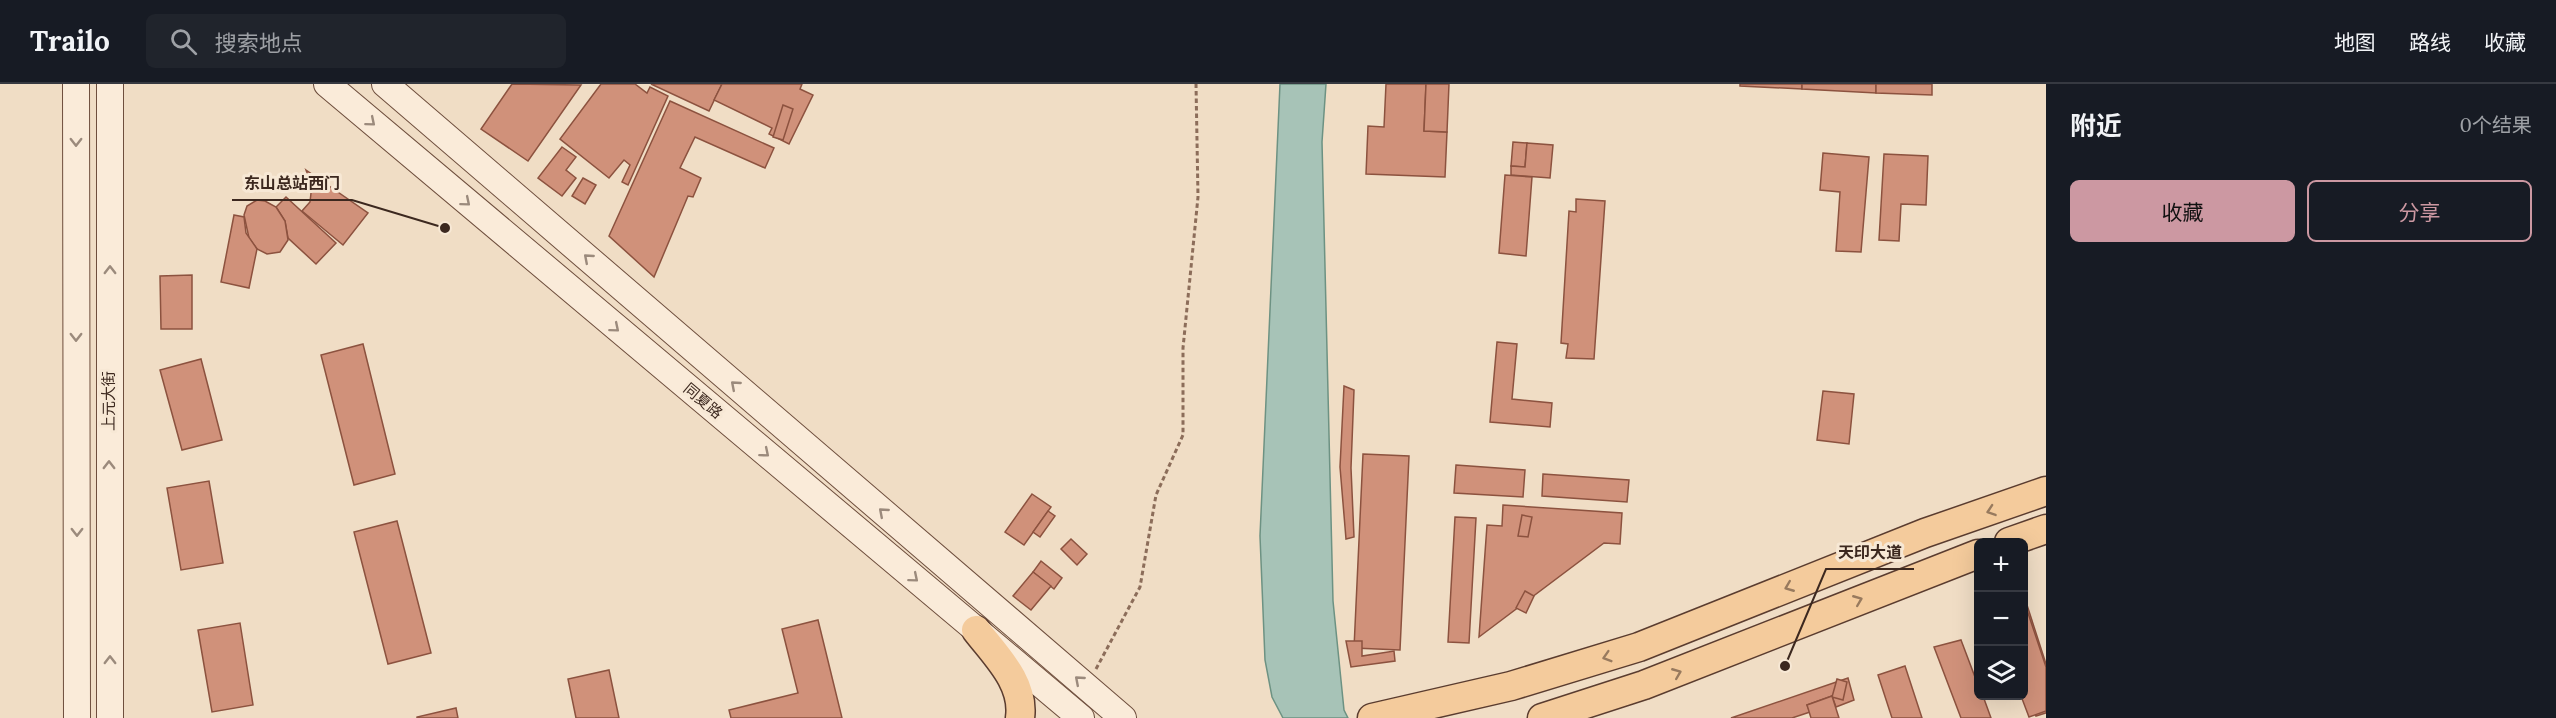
<!DOCTYPE html>
<html lang="zh">
<meta charset="utf-8">
<style>
:root{--surface:#171b24;--page:#20242c;--text:#f1f3f6;--muted:#9ea1a6;--line:#363941;--accent:#cc98a2}
body{margin:0;font-family:Lora,"Noto Sans SC",serif;background:var(--page);color:var(--text)}
.controls{position:absolute;right:18px;bottom:18px;display:grid;overflow:hidden;border-radius:9px;box-shadow:0 6px 24px #0002}
.controls button{width:54px;height:54px;display:grid;place-items:center;padding:0;border:0;border-bottom:2px solid var(--line);background:var(--surface);color:var(--text);font:30px sans-serif}
.list{margin:0;padding:0;list-style:none}
h2{display:flex;justify-content:space-between;align-items:center;height:78px;margin:0;padding:0 24px;font-size:26px}
h2 small{font-size:20px;font-weight:400;color:var(--muted)}
.actions{display:flex;gap:12px;padding:18px 24px}
.actions a{flex:1;padding:14px 0;border:2px solid var(--accent);border-radius:9px;text-align:center;font-size:21px;color:var(--accent)}
.actions .main{background:var(--accent);color:#111}
.icon{flex:none;width:33px;height:33px;fill:none;stroke:currentColor;stroke-width:2;stroke-linecap:round;stroke-linejoin:round}
.map{position:relative;flex:none;width:2046px;height:634px;overflow:hidden}
header{display:flex;align-items:center;gap:36px;box-sizing:border-box;height:84px;padding:0 30px;background:var(--surface);border-bottom:2px solid var(--line)}
header strong{font-size:28px}
nav{display:flex;gap:33px;margin-inline-start:auto;font-size:21px}
.search{width:420px;height:54px;background:var(--page);display:flex;align-items:center;gap:15px;box-sizing:border-box;padding:0 21px;border-radius:9px;color:var(--muted);font-size:22px}
main{display:flex}
aside{flex:1;background:var(--surface)}
.map>svg:first-child{display:block}
</style>
<header>
<strong>Trailo</strong>
<div class="search"><svg class="icon" aria-label="search" viewBox="0 0 24 24"><circle cx="10" cy="10" r="6"/><path d="M15 15l6 6"/></svg>搜索地点</div>
<nav><a>地图</a><a>路线</a><a>收藏</a></nav>
</header>
<main>
<div class="map">
<svg width="2046" height="634" viewBox="0 0 2046 634">
<rect width="100%" height="100%" fill="#f0ddc5"/>
<polygon fill="#a7c3b7" stroke="#6d9283" stroke-width="1.5" points="1280,0 1326,0 1322,58 1333,517 1344,626 1348,634 1283,634 1272,613 1265,576 1260,452"/>
<g fill="#d0917a" stroke="#8c523f" stroke-width="1.5">
<polygon points="512,0 581,1 528,77 481,45"/>
<polygon points="601,0 635,0 647,9 650,3 668,12 628,101 622,98 630,81 624,76 609,94 560,55"/>
<polygon points="651,0 722,0 709,27"/>
<polygon points="722,0 802,0 800,5 813,11 789,60 769,50 772,44 714,16"/>
<polygon points="1386,0 1426,0 1424,47 1447,48 1445,93 1366,90 1368,42 1384,43"/>
<polygon points="1426,0 1449,0 1447,48 1424,47"/>
<polygon points="1740,0 1802,0 1802,5 1740,2"/>
<polygon points="1802,0 1876,0 1876,9 1802,5"/>
<polygon points="1876,0 1932,0 1932,11 1876,9"/>
<polygon points="670,17 774,64 765,84 695,53 680,84 701,94 693,113 688,112 654,193 609,152"/>
<polygon points="783,21 793,25 783,56 773,53"/>
<polygon points="1513,58 1527,59 1525,83 1511,82"/>
<polygon points="1527,59 1553,61 1550,94 1511,91 1511,82 1525,83"/>
<polygon points="562,63 576,73 566,86 576,94 562,112 538,94"/>
<polygon points="1823,69 1869,73 1861,168 1836,167 1840,108 1820,106"/>
<polygon points="1884,70 1928,72 1926,121 1901,120 1899,157 1879,156"/>
<polygon points="306,86 368,129 343,161 302,127 310,118 311,109 311,100"/>
<polygon points="1505,91 1532,93 1526,172 1499,169"/>
<polygon points="583,94 596,101 585,120 572,112"/>
<polygon points="286,113 336,159 316,180 288,154 285,137 276,123"/>
<polygon points="1576,115 1605,117 1594,275 1566,274 1568,260 1561,259 1569,127 1576,128"/>
<polygon points="257,116 265,117 276,123 285,137 288,156 280,168 267,170 257,165 249,154 244,131 247,122"/>
<polygon points="234,131 244,133 246,149 257,165 249,204 221,198"/>
<polygon points="192,191 192,245 161,245 160,192"/>
<polygon points="1497,258 1517,260 1512,315 1552,319 1550,343 1490,338"/>
<polygon points="363,260 395,390 354,401 321,271"/>
<polygon points="201,275 222,356 182,366 160,286"/>
<polygon points="1344,302 1354,306 1351,384 1354,453 1346,455 1340,383"/>
<polygon points="1823,307 1854,310 1849,360 1817,356"/>
<polygon points="1363,370 1409,372 1400,566 1354,564"/>
<polygon points="1456,381 1525,386 1523,413 1454,409"/>
<polygon points="1543,390 1629,396 1627,418 1542,412"/>
<polygon points="209,397 223,479 181,486 167,404"/>
<polygon points="1032,410 1051,423 1024,461 1005,448"/>
<polygon points="1503,421 1622,429 1620,460 1604,459 1479,553 1487,441 1502,442"/>
<polygon points="1048,427 1055,432 1040,453 1033,448"/>
<polygon points="1522,431 1532,433 1528,453 1518,452"/>
<polygon points="1455,433 1476,434 1469,559 1448,558"/>
<polygon points="397,437 431,569 388,580 354,448"/>
<polygon points="1071,455 1087,470 1077,481 1061,465"/>
<polygon points="1041,477 1062,494 1054,505 1033,488"/>
<polygon points="1033,488 1051,502 1031,526 1013,512"/>
<polygon points="1525,507 1534,512 1526,529 1516,524"/>
<polygon points="2026,518 2046,580 2046,629 2036,632 2024,592 2024,519"/>
<polygon points="2025,520 2046,583 2046,627 2029,633 2021,612"/>
<polygon points="818,536 842,634 731,634 729,626 798,609 782,545"/>
<polygon points="240,539 253,621 212,628 198,546"/>
<polygon points="1961,556 1978,601 1978,612 1983,612 1991,634 1961,634 1934,563"/>
<polygon points="1346,557 1362,557 1362,572 1394,567 1395,577 1351,583"/>
<polygon points="1905,582 1922,634 1892,634 1878,591"/>
<polygon points="609,586 619,634 576,634 568,595"/>
<polygon points="1848,594 1854,616 1836,623 1832,612 1807,621 1810,628 1792,634 1731,634"/>
<polygon points="1837,595 1847,598 1843,616 1832,613"/>
<polygon points="1832,612 1839,634 1811,634 1807,621"/>
<polygon points="456,624 458,634 417,634 417,633"/>
</g>
<g fill="none" stroke-linecap="round" stroke-linejoin="round">
<g stroke="#6e4e3d" stroke-width="28">
<g id="secondary">
<polyline points="76,0 77,634"/>
<polyline points="327,0 1081,634"/>
<polyline points="385,0 1123,634"/>
<polyline points="110,634 110,0"/>
</g>
</g>
<g stroke="#5a3c2f" stroke-width="31">
<g id="primary">
<polyline points="2009,458 2046,445"/>
<path d="M976,546C996,572 1025,599 1020,634"/>
<polyline points="1372,634 1511,602 1639,563 1925,449 2046,407"/>
<polyline points="1542,634 1644,601 1978,470"/>
</g>
</g>
<polyline stroke="#8c6d5a" stroke-width="3" stroke-dasharray="4.5 3" stroke-linecap="butt" points="1096,585 1140,503 1156,411 1183,351 1183,264 1198,113 1196,0"/>
<use href="#secondary" stroke="#faebd9" stroke-width="26"/>
<use href="#primary" stroke="#f4cb9c" stroke-width="28"/>
</g>
<defs><path id="oneway-chevron" d="M-2-3.5L2.5 0L-2 3.5" fill="none" stroke-width="1.6" stroke-linecap="round" stroke-linejoin="round" transform="scale(1.5)"/></defs>
<g stroke="#9b8a7c">
<use href="#oneway-chevron" transform="translate(371 38) rotate(40)"/>
<use href="#oneway-chevron" transform="translate(76 58) rotate(90)"/>
<use href="#oneway-chevron" transform="translate(466 118) rotate(40)"/>
<use href="#oneway-chevron" transform="translate(588 174) rotate(-139)"/>
<use href="#oneway-chevron" transform="translate(110 186) rotate(-90)"/>
<use href="#oneway-chevron" transform="translate(615 244) rotate(40)"/>
<use href="#oneway-chevron" transform="translate(76 253) rotate(90)"/>
<use href="#oneway-chevron" transform="translate(735 301) rotate(-139)"/>
<use href="#oneway-chevron" transform="translate(765 369) rotate(40)"/>
<use href="#oneway-chevron" transform="translate(109 381) rotate(-90)"/>
<use href="#oneway-chevron" transform="translate(883 428) rotate(-139)"/>
<use href="#oneway-chevron" transform="translate(77 448) rotate(90)"/>
<use href="#oneway-chevron" transform="translate(914 494) rotate(40)"/>
<use href="#oneway-chevron" transform="translate(110 576) rotate(-90)"/>
<use href="#oneway-chevron" transform="translate(1079 596) rotate(-139)"/>
</g>
<g stroke="#987a5e">
<use href="#oneway-chevron" transform="translate(1991 427) rotate(161)"/>
<use href="#oneway-chevron" transform="translate(1789 503) rotate(158)"/>
<use href="#oneway-chevron" transform="translate(1858 516) rotate(-22)"/>
<use href="#oneway-chevron" transform="translate(1607 573) rotate(163)"/>
<use href="#oneway-chevron" transform="translate(1677 589) rotate(-22)"/>
</g>
<g text-anchor="middle" stroke-width="6" stroke-linejoin="round" paint-order="stroke">
<g font-size="15" fill="#3c281f" stroke="#f7e8d5">
<text transform="translate(109 317) rotate(-90)" y="5">上元大街</text>
<text transform="translate(703 317) rotate(40)" y="5">同夏路</text>
</g>
</g>
<path fill="none" stroke="#3c281f" stroke-width="2" d="M445 144L352 116H232M1785 582L1826 485H1914"/>
<g fill="#3c281f" stroke="#f7e8d5" stroke-width="2">
<circle cx="445" cy="144" r="6"/>
<circle cx="1785" cy="582" r="6"/>
</g>
<g font-size="16" text-anchor="middle" font-weight="bold" fill="#3c281f" stroke="#f7e8d5" stroke-width="6" stroke-linejoin="round" paint-order="stroke">
<text x="292" y="105">东山总站西门</text>
<text x="1870" y="474">天印大道</text>
</g>
</svg>
<div class="controls">
<button>+</button>
<button>−</button>
<button><svg class="icon" aria-label="layers" viewBox="0 0 24 24"><path d="M12 4l9 5-9 5-9-5zM3 14l9 5 9-5"/></svg></button>
</div>
</div>
<aside>
<h2>附近<small>0个结果</small></h2>
<ul class="list">
</ul>
<div class="actions"><a class="main">收藏</a><a>分享</a></div>
</aside>
</main>
